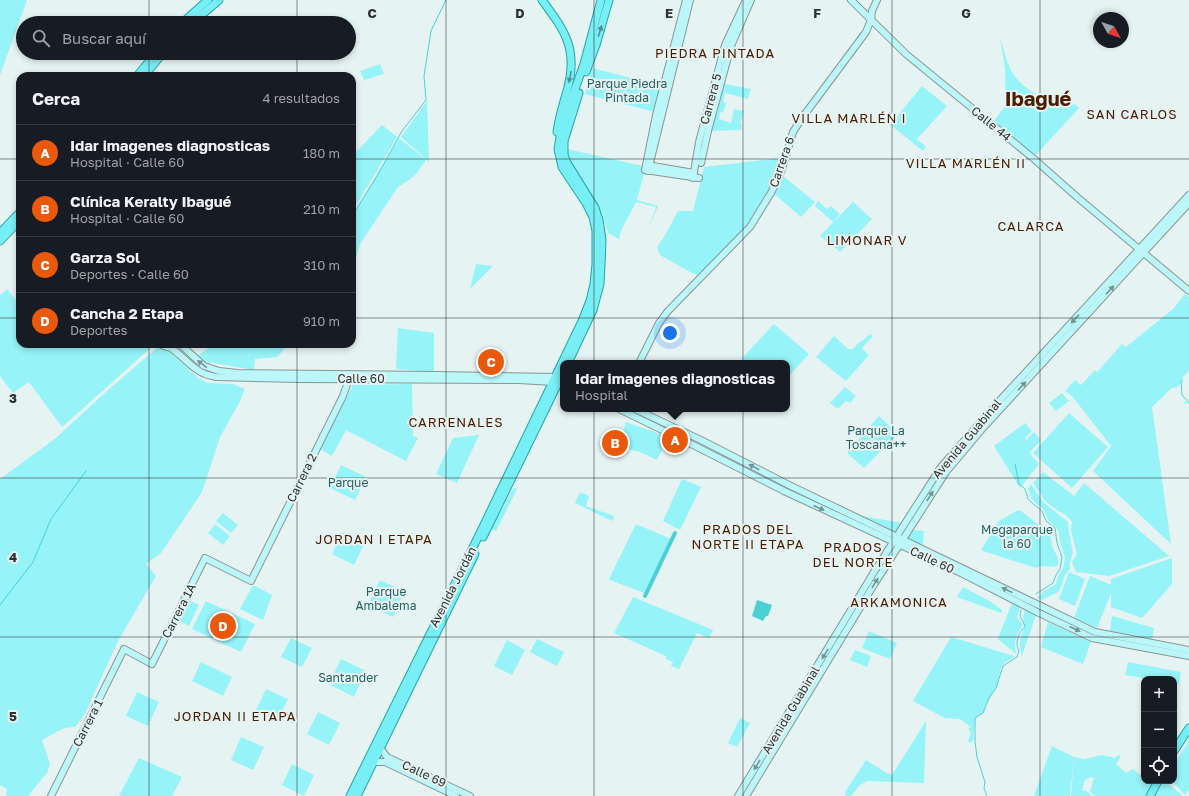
<!DOCTYPE html>
<html lang="es">
<meta charset="utf-8">
<style>
:root{--surface:#171b24;--page:#20242c;--text:#f1f3f6;--muted:#9ea1a6;--line:#363941;--accent:#ea580c}
body{margin:0;font-family:"Golos Text",sans-serif;background:var(--page);color:var(--text)}
.controls{position:absolute;right:12px;bottom:12px;display:grid;overflow:hidden;border-radius:8px;box-shadow:0 2px 6px #0003}
.controls button{width:36px;height:36px;display:grid;place-items:center;padding:0;border:0;border-bottom:1px solid var(--line);background:var(--surface);color:var(--text);font:20px sans-serif}
.compass{position:absolute;left:1093px;top:12px;width:36px;height:36px;border-radius:50%;background:var(--surface);box-shadow:0 2px 6px #0003;rotate:130deg}
.you{position:absolute;left:670px;top:333px;width:14px;height:14px;margin:-10px;border:3px solid #fff;border-radius:50%;background:#1a73e8;box-shadow:0 0 0 6px #1a73e833}
.badge{display:grid;place-items:center;width:26px;height:26px;border-radius:50%;background:var(--accent);color:#fff;font-size:13px;font-weight:700}
.pin{position:absolute;translate:-50% -50%;border:2px solid #fff;box-shadow:0 1px 4px #0006}
.popup{position:absolute;left:560px;top:360px;width:230px;height:52px;box-sizing:border-box;display:grid;place-content:center;border-radius:8px;background:var(--surface);filter:drop-shadow(0 1px 3px #0005);font-size:13px;white-space:nowrap;color:var(--muted)}
.popup b{font-size:15px;color:var(--text)}
.popup::after{content:'';position:absolute;left:50%;top:100%;margin-left:-8px;border:8px solid transparent;border-top-color:var(--surface)}
.list{margin:0;padding:0;list-style:none}
h2{display:flex;justify-content:space-between;align-items:center;height:52px;margin:0;padding:0 16px;font-size:17px}
h2 small{font-size:13px;font-weight:400;color:var(--muted)}
.list li{display:grid;grid-template-columns:26px 1fr auto;gap:12px;align-items:center;box-sizing:border-box;height:56px;padding:0 16px;border-top:1px solid var(--line)}
.list b{display:block;font-size:15px;white-space:nowrap}
.list p{margin:0;font-size:13px;white-space:nowrap;color:var(--muted)}
.list em{font-size:13px;font-style:normal;color:var(--muted)}
.icon{flex:none;width:22px;height:22px;fill:none;stroke:currentColor;stroke-width:2;stroke-linecap:round;stroke-linejoin:round}
.map{position:relative;flex:none;width:1189px;height:796px;overflow:hidden}
.search{position:absolute;background:var(--surface);box-shadow:0 2px 6px #0003;left:16px;top:16px;width:340px;height:44px;display:flex;align-items:center;gap:10px;box-sizing:border-box;padding:0 14px;border-radius:22px;color:var(--muted);font-size:15px}
.panel{position:absolute;background:var(--surface);box-shadow:0 2px 6px #0003;left:16px;top:72px;width:340px;height:276px;border-radius:12px}
.map>svg:first-child{display:block}
</style>
<div class="map">
<svg width="1189" height="796" viewBox="0 0 1189 796">
<rect width="100%" height="100%" fill="#e6f3f3"/>
<g fill="#96f3f7">
<polygon points="0,0 27,0 0,75"/>
<path d="M1000,37C1003,47 1007,64 1012,72C1022,89 1042,99 1060,103C1066,105 1069,106 1075,104L1079,108L1035,156L993,122L1006,105L1005,69Z"/>
<polygon points="380,64 384,74 364,80 360,71"/>
<polygon points="592,68 662,86 655,112 585,94"/>
<polygon points="720,83 751,89 748,99 725,93 723,102 726,103 723,113 720,112 719,119 731,123 734,109 744,111 740,124 742,124 741,130 708,131"/>
<polygon points="922,86 947,106 917,139 926,147 923,151 888,123 893,117 895,119"/>
<polygon points="427,101 429,162 401,137"/>
<polygon points="382,125 397,137 352,212 352,156"/>
<polygon points="399,138 426,160 416,174 409,180 398,187 360,244 352,272 352,216"/>
<polygon points="567,149 643,166 642,170 644,174 637,200 658,206 649,227 656,207 636,202 621,231 619,239 608,233 602,213 569,162 566,153"/>
<polygon points="782,158 782,161 773,186 751,221 700,276 692,273 660,255 657,247 664,237 678,211 693,211 704,167"/>
<polygon points="782,175 815,202 801,217 773,193"/>
<polygon points="818,201 827,209 831,206 840,214 833,222 815,206"/>
<polygon points="853,202 872,219 840,252 820,236"/>
<polygon points="476,264 493,266 470,289"/>
<polygon points="7,289 20,305 20,344 155,344 62,427 29,382 13,393 0,376 0,295"/>
<polygon points="1185,294 1189,297 1189,371 1182,378 1184,380 1177,387 1172,388 1152,407 1171,544 1093,471 1111,446 1072,396 1065,391 1075,380 1081,385 1095,370 1097,372 1099,370 1122,344 1126,347 1173,309"/>
<polygon points="774,324 809,354 787,378 787,363 747,363 742,358"/>
<polygon points="398,328 434,333 434,372 396,369"/>
<polygon points="870,334 873,336 862,348 867,354 869,355 846,381 816,357 834,336 848,349 853,349 859,342 862,341"/>
<polygon points="222,344 289,344 277,357 255,359 254,370 202,361 196,357 207,349"/>
<polygon points="158,347 170,351 198,378 208,383 233,384 245,389 239,403 220,437 202,492 161,553 146,564 156,576 118,641 85,714 75,727 64,728 42,740 50,764 47,773 28,796 6,796 7,789 0,785 0,479 56,438 107,391"/>
<polygon points="483,355 498,356 498,369 484,369"/>
<polygon points="412,384 413,436 418,438 406,461 346,430 332,456 320,449 353,385"/>
<polygon points="845,387 856,396 850,403 846,401 838,409 830,403"/>
<polygon points="1062,393 1069,401 1056,411 1049,403"/>
<polygon points="1069,413 1108,447 1072,488 1033,453"/>
<polygon points="879,416 898,434 864,468 847,453"/>
<polygon points="626,422 668,437 657,460 640,452 627,449 628,444 624,443 624,445 620,443"/>
<polygon points="1025,423 1032,431 1025,438 1026,440 1034,432 1041,440 1030,452 1032,456 1039,464 1020,488 994,446"/>
<polygon points="479,435 457,483 436,474 453,438"/>
<polygon points="341,465 366,477 355,500 330,488"/>
<polygon points="1043,472 1074,496 1084,483 1169,556 1109,576 1076,572 1072,562 1077,554 1071,531 1072,522 1066,515 1057,510 1046,502 1033,483"/>
<polygon points="682,479 701,487 680,530 663,521"/>
<polygon points="1031,484 1043,502 1068,522 1069,532 1073,553 1070,562 1070,569 1065,575 1061,587 1058,592 1042,600 1037,598 1046,590 1056,584 1058,576 1063,568 1065,558 1060,541 1058,530 1049,521 1043,509 1033,501 1028,489"/>
<polygon points="518,487 496,531 491,529 513,489"/>
<polygon points="580,492 589,496 586,506 614,516 612,521 575,503"/>
<path d="M1018,510L1021,511L1050,534L1052,546L1058,558V565C1051,569 1043,563 1036,568L983,551L981,550L999,521Z"/>
<polygon points="223,513 238,525 231,533 216,521"/>
<polygon points="855,515 903,523 895,534"/>
<polygon points="215,524 230,536 223,545 208,533"/>
<polygon points="636,524 671,539 647,594 610,580 609,579"/>
<polygon points="913,530 924,531 923,545 907,540"/>
<polygon points="343,532 365,542 354,565 332,554"/>
<polygon points="1172,558 1172,584 1142,618 1111,607 1111,593 1097,628 1074,618 1090,576 1111,585 1111,579"/>
<polygon points="1069,572 1085,579 1075,606 1059,599"/>
<polygon points="380,580 404,591 393,617 368,605"/>
<polygon points="253,585 272,595 263,620 240,609"/>
<polygon points="963,587 988,600 1002,610 1001,613 957,597"/>
<polygon points="633,597 713,630 709,638 697,633 679,669 671,666 673,662 666,659 666,656 614,633"/>
<polygon points="188,600 199,605 189,626 178,620"/>
<polygon points="206,601 255,624 241,652 192,629"/>
<path d="M1012,604L1020,607L1017,618L1023,625C1016,635 1013,641 1016,654L998,639C1000,631 1004,624 1007,616C1009,612 1009,608 1012,604Z"/>
<path d="M1025,610L1036,615L1022,656C1018,645 1021,636 1025,626L1023,617Z"/>
<polygon points="1112,616 1154,628 1152,639 1110,631"/>
<polygon points="1048,622 1091,642 1083,664 1041,647"/>
<polygon points="869,631 897,643 890,659 862,648"/>
<polygon points="951,637 1014,656 1001,666 998,683 987,703 983,713 975,718 973,740 970,743 968,741 971,733 968,729 971,727 960,719 945,718 913,701"/>
<polygon points="291,638 312,648 302,667 281,657"/>
<polygon points="537,639 564,652 557,666 530,652"/>
<polygon points="507,640 525,650 512,675 494,666"/>
<polygon points="855,650 871,656 867,667 850,660"/>
<polygon points="341,659 366,671 354,697 329,684"/>
<polygon points="201,662 232,677 223,696 192,681"/>
<polygon points="1128,662 1181,672 1179,684 1174,683 1174,679 1149,679 1125,675"/>
<polygon points="266,689 288,699 278,720 256,710"/>
<polygon points="137,692 159,702 148,726 126,716"/>
<polygon points="318,712 340,723 329,745 307,734"/>
<polygon points="740,718 750,723 737,747 728,743"/>
<polygon points="926,721 924,783 867,781 860,785 851,796 844,796 846,794 845,792 866,760 885,772 892,775"/>
<polygon points="241,737 264,747 253,770 231,760"/>
<polygon points="1189,741 1189,790 1185,795 1172,781 1174,781 1174,764"/>
<polygon points="1052,746 1074,757 1070,796 1034,796"/>
<polygon points="1102,755 1115,758 1112,761 1118,755 1121,756 1116,764 1126,773 1133,769 1140,775 1144,770 1144,781 1165,781 1183,796 1096,796 1090,792 1094,778 1091,777 1085,780 1082,790 1088,792 1092,796 1071,796 1074,757 1085,759"/>
<polygon points="139,758 182,777 172,796 119,796"/>
<polygon points="292,764 314,775 304,796 282,785"/>
</g>
<polygon fill="#4ad1d6" points="757,600 772,605 768,616 766,616 763,621 752,616"/>
<g fill="none" stroke-linecap="round" stroke-linejoin="round">
<g stroke="#4ad1d6" stroke-width="1">
<polyline points="352,216 377,176 402,131 426,100 424,76 431,31 446,0"/>
<polyline points="1181,381 1182,395 1189,403"/>
<polyline points="1015,464 1019,484 1025,489 1028,499 1032,503 1042,511 1046,521 1055,528 1057,543 1062,557 1060,569 1056,575 1053,583 1036,594"/>
<polyline points="0,605 33,562 51,519 86,471"/>
<path d="M987,796L984,788L985,782L977,757L975,741V718L983,713L989,698L996,688L1003,666L1017,657L1019,651C1014,642 1019,633 1025,626C1023,620 1018,617 1021,610"/>
</g>
<polyline stroke="#4ad1d6" stroke-width="4" points="645,596 675,533"/>
<g stroke="#8a9595" stroke-width="8">
<g id="secondary">
<polyline points="686,0 656,115 645,170 699,178"/>
<polyline points="851,0 906,54 1034,159 1077,197 1189,291"/>
<polyline points="701,163 708,131 731,46 751,0"/>
<polyline points="647,165 694,173"/>
<polyline points="648,171 690,0"/>
<polyline points="693,178 699,142 725,45 746,0"/>
<polyline points="159,344 167,347 174,344"/>
<polyline points="180,344 204,366 219,371 238,373 436,375 558,377"/>
<path d="M169,347C182,354 191,369 205,374C209,376 213,376 217,377L300,379L519,380L553,382L563,385"/>
<polyline points="639,363 659,323 668,311 750,227 771,193 781,172 793,132 802,118 866,32 871,20 872,11 877,0"/>
<polyline points="619,409 697,447 784,491 961,573 1039,613 1092,638 1189,656"/>
<polyline points="635,409 701,440 789,485 1095,632 1189,650"/>
<polyline points="380,748 387,757 470,796"/>
<polyline points="373,762 385,762 456,796"/>
<polyline points="51,796 124,649 152,664 205,558 251,581 343,396 349,379 349,374"/>
<polyline points="738,796 874,572 941,467 1002,398 1189,195"/>
<polyline points="746,796 875,583 946,472 983,428 1189,203"/>
</g>
</g>
<g stroke="#22a6ab" stroke-width="9">
<g id="primary">
<path d="M542,0C564,30 578,48 568,87C564,102 559,116 557,132"/>
<polyline points="182,23 208,0"/>
<polyline points="192,23 219,0"/>
<polyline points="586,72 596,45 609,0"/>
<polyline points="137,76 156,53"/>
<polyline points="144,76 163,53"/>
<polyline points="0,233 20,212"/>
<polyline points="0,241 20,220"/>
<polyline points="568,363 593,310 600,284 601,264 602,240 599,220 595,208 567,163 564,155 564,141 579,93"/>
<polyline points="483,537 563,373"/>
<polyline points="1174,751 1189,728"/>
<polyline points="350,796 481,531 582,321 590,301 594,284 596,264 596,231 593,217 586,203 562,167 558,149 562,125 584,64 601,0"/>
<polyline points="357,796 475,554"/>
<polyline points="1150,796 1158,781"/>
</g>
</g>
<use href="#secondary" stroke="#bbf7f9" stroke-width="6"/>
<use href="#primary" stroke="#77eff4" stroke-width="7"/>
</g>
<defs><path id="oneway-solid" d="M-6-.8H1V-3.2L6.5 0L1 3.2V.8H-6Z"/></defs>
<g fill="#529092">
<use href="#oneway-solid" transform="translate(600 31) rotate(-73)"/>
<use href="#oneway-solid" transform="translate(570 77) rotate(101)"/>
</g>
<g fill="#749495">
<use href="#oneway-solid" transform="translate(1110 290) rotate(-47)"/>
<use href="#oneway-solid" transform="translate(1075 319) rotate(133)"/>
<use href="#oneway-solid" transform="translate(202 364) rotate(-143)"/>
<use href="#oneway-solid" transform="translate(1022 386) rotate(-47)"/>
<use href="#oneway-solid" transform="translate(754 467) rotate(-153)"/>
<use href="#oneway-solid" transform="translate(930 496) rotate(-58)"/>
<use href="#oneway-solid" transform="translate(819 508) rotate(25)"/>
<use href="#oneway-solid" transform="translate(875 583) rotate(-58)"/>
<use href="#oneway-solid" transform="translate(1007 590) rotate(-154)"/>
<use href="#oneway-solid" transform="translate(1075 629) rotate(25)"/>
<use href="#oneway-solid" transform="translate(825 654) rotate(122)"/>
<use href="#oneway-solid" transform="translate(757 765) rotate(121)"/>
</g>
<path fill="none" stroke="#2c3131" stroke-width="1" stroke-opacity="0.55" d="M149,0V23M297,0V23M446,0V796M594,0V796M743,0V796M892,0V796M1040,0V796M149,53V76M297,53V76M0,159H20M352,159H1189M0,318H20M352,318H1189M149,344V796M297,344V796M0,478H1189M0,637H1189"/>
<g text-anchor="middle" stroke-width="4" stroke-linejoin="round" paint-order="stroke">
<g font-size="12" fill="#296062" stroke="#e6f3f3">
<text x="627" y="88">Parque Piedra<tspan x="627" dy="14">Pintada</tspan></text>
<text x="876" y="435">Parque La<tspan x="876" dy="14">Toscana++</tspan></text>
<text x="348" y="487">Parque</text>
<text x="1017" y="534">Megaparque<tspan x="1017" dy="14">la 60</tspan></text>
<text x="386" y="596">Parque<tspan x="386" dy="14">Ambalema</tspan></text>
<text x="348" y="682">Santander</text>
</g>
<g font-size="12" fill="#2c3131" stroke="#e6f3f3">
<text transform="translate(711 99) rotate(-75)" y="4">Carrera 5</text>
<text transform="translate(991 124) rotate(39)" y="4">Calle 44</text>
<text transform="translate(782 162) rotate(-71)" y="4">Carrera 6</text>
<text x="361" y="383">Calle 60</text>
<text transform="translate(967 439) rotate(-50)" y="4">Avenida Guabinal</text>
<text transform="translate(302 478) rotate(-64)" y="4">Carrera 2</text>
<text transform="translate(932 560) rotate(25)" y="4">Calle 60</text>
<text transform="translate(453 587) rotate(-63)" y="4">Avenida Jordán</text>
<text transform="translate(179 611) rotate(-63)" y="4">Carrera 1A</text>
<text transform="translate(791 710) rotate(-59)" y="4">Avenida Guabinal</text>
<text transform="translate(88 723) rotate(-63)" y="4">Carrera 1</text>
<text transform="translate(424 774) rotate(25)" y="4">Calle 69</text>
</g>
<g font-size="13" letter-spacing="1" fill="#4a1c00" stroke="#e6f3f3">
<text x="715" y="58">PIEDRA PINTADA</text>
<text x="1132" y="119">SAN CARLOS</text>
<text x="849" y="123">VILLA MARLÉN I</text>
<text x="966" y="168">VILLA MARLÉN II</text>
<text x="1031" y="231">CALARCA</text>
<text x="867" y="245">LIMONAR V</text>
<text x="456" y="427">CARRENALES</text>
<text x="748" y="534">PRADOS DEL<tspan x="748" dy="15">NORTE II ETAPA</tspan></text>
<text x="374" y="544">JORDAN I ETAPA</text>
<text x="853" y="552">PRADOS<tspan x="853" dy="15">DEL NORTE</tspan></text>
<text x="899" y="607">ARKAMONICA</text>
<text x="235" y="721">JORDAN II ETAPA</text>
</g>
<g font-size="20" font-weight="bold" fill="#4a1c00" stroke="#e6f3f3">
<text x="1038" y="106">Ibagué</text>
</g>
</g>
<g font-size="13" text-anchor="middle" font-weight="bold" fill="#2c3131" stroke="#e6f3f3" stroke-width="4" stroke-linejoin="round" paint-order="stroke">
<text x="372" y="18">C</text>
<text x="520" y="18">D</text>
<text x="669" y="18">E</text>
<text x="817" y="18">F</text>
<text x="966" y="18">G</text>
<text x="13" y="403">3</text>
<text x="13" y="562">4</text>
<text x="13" y="721">5</text>
</g>
</svg>
<div class="controls">
<button>+</button>
<button>−</button>
<button><svg class="icon" aria-label="locate" viewBox="0 0 24 24"><circle cx="12" cy="12" r="6"/><path d="M12 2v4M12 18v4M2 12h4M18 12h4"/></svg></button>
</div>
<svg class="compass" viewBox="-18 -18 36 36"><path d="M0-13l5 13h-10z" fill="#e53935"/><path d="M0 13l5-13h-10z" fill="#9ea1a6"/></svg>
<div class="you"></div>
<div class="pin badge" style="left:675px;top:440px">A</div>
<div class="popup"><b>Idar imagenes diagnosticas</b>Hospital</div>
<div class="pin badge" style="left:615px;top:443px">B</div>
<div class="pin badge" style="left:491px;top:362px">C</div>
<div class="pin badge" style="left:223px;top:626px">D</div>
<div class="search"><svg class="icon" aria-label="search" viewBox="0 0 24 24"><circle cx="10" cy="10" r="6"/><path d="M15 15l6 6"/></svg>Buscar aquí</div>
<section class="panel">
<h2>Cerca<small>4 resultados</small></h2>
<ul class="list">
<li><span class="badge">A</span><div><b>Idar imagenes diagnosticas</b><p>Hospital · Calle 60</p></div><em>180 m</em></li>
<li><span class="badge">B</span><div><b>Clínica Keralty Ibagué</b><p>Hospital · Calle 60</p></div><em>210 m</em></li>
<li><span class="badge">C</span><div><b>Garza Sol</b><p>Deportes · Calle 60</p></div><em>310 m</em></li>
<li><span class="badge">D</span><div><b>Cancha 2 Etapa</b><p>Deportes</p></div><em>910 m</em></li>
</ul>
</section>
</div>
